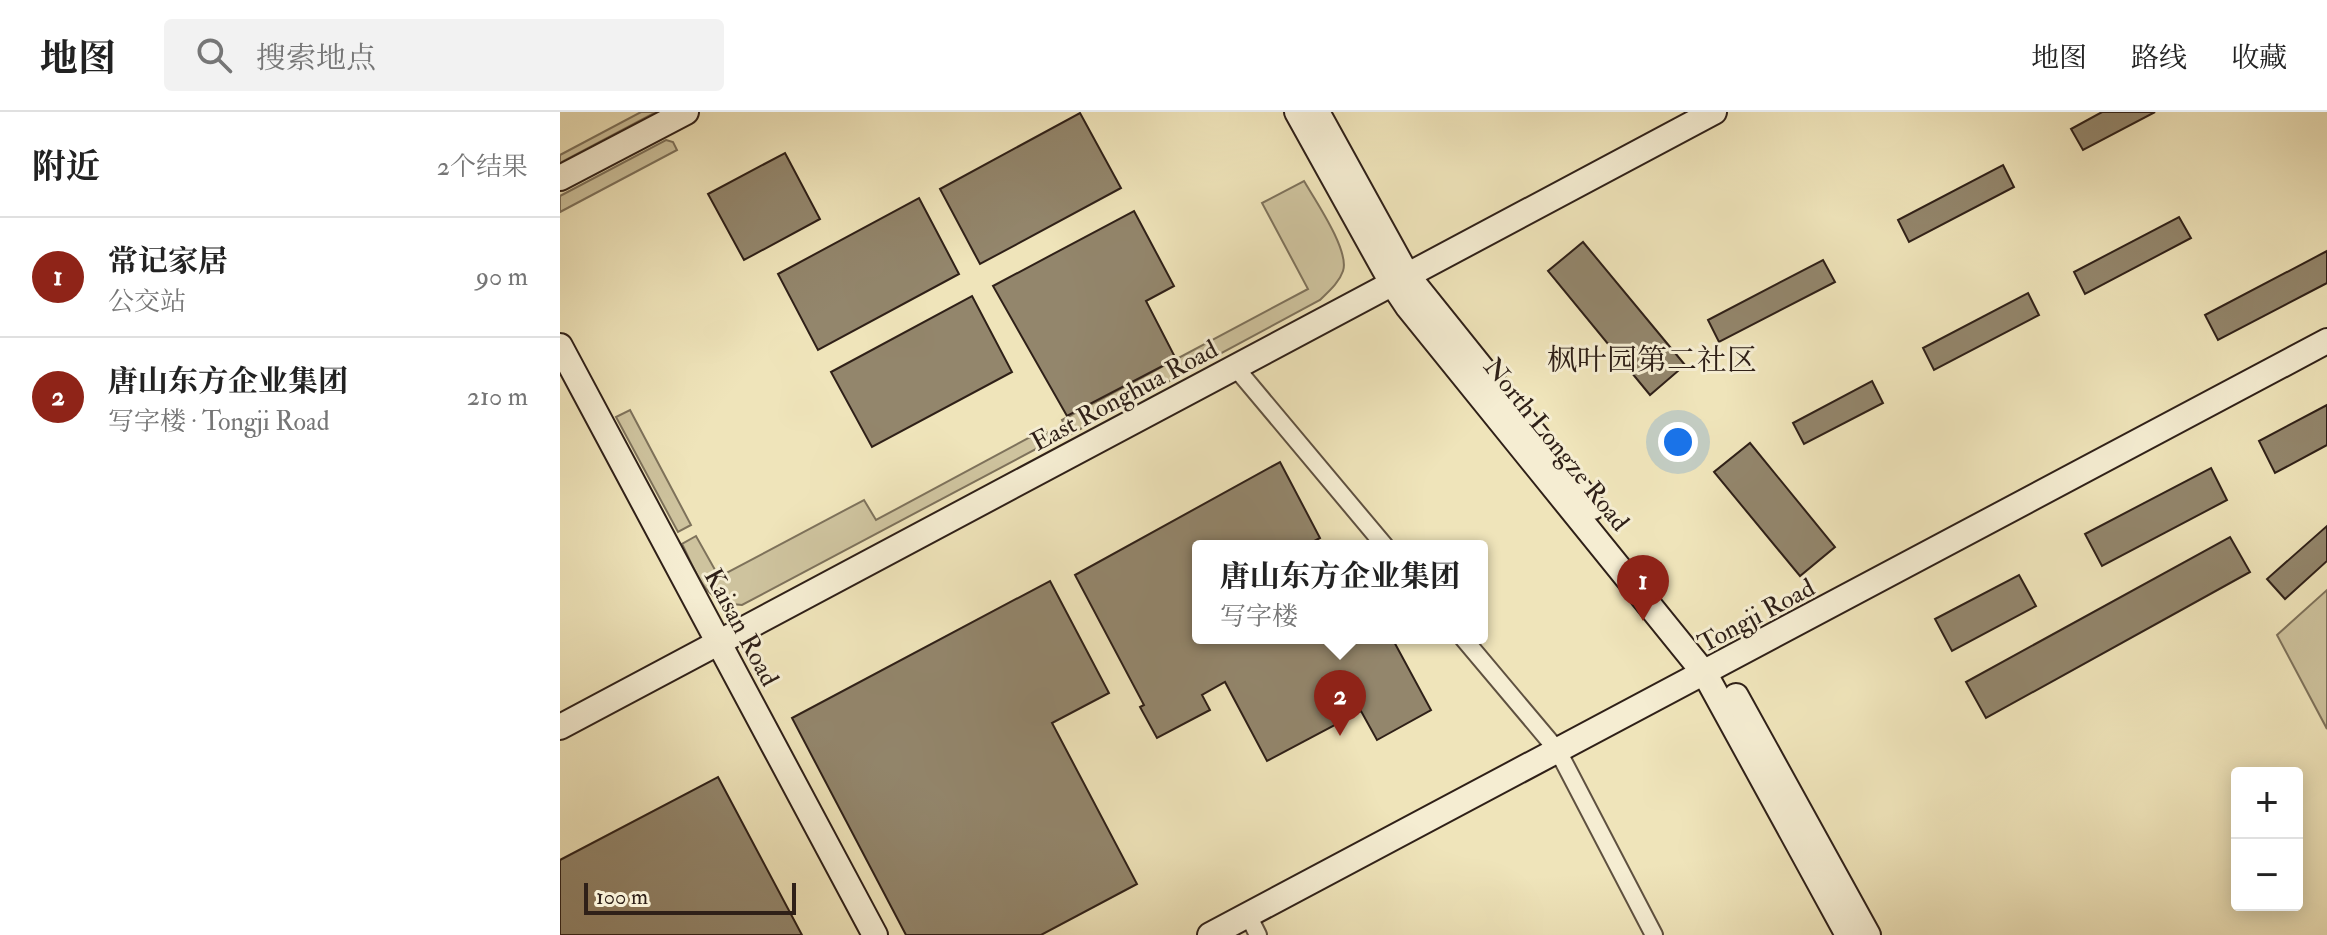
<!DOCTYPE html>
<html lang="zh">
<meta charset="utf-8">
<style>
:root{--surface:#fff;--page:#f2f2f2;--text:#222;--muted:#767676;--line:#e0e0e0;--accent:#8f2418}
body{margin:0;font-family:"IM FELL Double Pica","Noto Serif SC",serif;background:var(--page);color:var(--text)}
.controls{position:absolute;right:24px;bottom:24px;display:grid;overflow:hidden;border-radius:8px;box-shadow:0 4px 20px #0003}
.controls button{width:72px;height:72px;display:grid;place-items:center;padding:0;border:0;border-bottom:2px solid var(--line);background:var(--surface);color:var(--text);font:40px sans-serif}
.scale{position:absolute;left:24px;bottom:20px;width:212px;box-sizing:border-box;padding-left:8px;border:4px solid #2f2018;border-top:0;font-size:22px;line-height:28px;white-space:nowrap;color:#2f2018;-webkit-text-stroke:6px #f5edd2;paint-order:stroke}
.you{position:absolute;left:1118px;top:330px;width:28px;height:28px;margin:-20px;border:6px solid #fff;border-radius:50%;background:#1a73e8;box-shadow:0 0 0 12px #1a73e833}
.badge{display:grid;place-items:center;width:52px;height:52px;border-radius:50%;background:var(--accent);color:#fff;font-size:26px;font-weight:700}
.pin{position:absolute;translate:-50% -66px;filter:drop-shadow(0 2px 4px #0008)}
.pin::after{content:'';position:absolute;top:42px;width:28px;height:24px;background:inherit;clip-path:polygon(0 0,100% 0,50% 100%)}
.popup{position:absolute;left:632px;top:428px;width:296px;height:104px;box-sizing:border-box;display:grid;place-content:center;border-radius:8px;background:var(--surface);filter:drop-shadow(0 2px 6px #0005);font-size:26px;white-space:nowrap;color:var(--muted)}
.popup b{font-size:30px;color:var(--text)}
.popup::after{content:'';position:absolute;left:50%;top:100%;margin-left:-16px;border:16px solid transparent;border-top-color:var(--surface)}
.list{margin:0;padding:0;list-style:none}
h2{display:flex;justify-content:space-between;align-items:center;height:104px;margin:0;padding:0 32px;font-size:34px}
h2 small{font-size:26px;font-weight:400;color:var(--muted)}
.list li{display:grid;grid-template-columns:52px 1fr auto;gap:24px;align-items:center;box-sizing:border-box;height:120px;padding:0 32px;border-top:2px solid var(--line)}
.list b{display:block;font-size:30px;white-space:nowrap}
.list p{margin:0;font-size:26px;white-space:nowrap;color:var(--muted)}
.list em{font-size:26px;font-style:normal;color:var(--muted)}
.icon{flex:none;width:44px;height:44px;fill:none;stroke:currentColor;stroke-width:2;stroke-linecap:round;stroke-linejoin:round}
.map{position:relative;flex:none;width:1767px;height:823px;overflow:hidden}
header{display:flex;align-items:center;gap:48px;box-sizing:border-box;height:112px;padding:0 40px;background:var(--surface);border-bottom:2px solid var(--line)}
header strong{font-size:38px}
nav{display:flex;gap:44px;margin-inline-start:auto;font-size:28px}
.search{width:560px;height:72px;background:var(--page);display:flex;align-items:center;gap:20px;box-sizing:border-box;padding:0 28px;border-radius:8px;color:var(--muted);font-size:30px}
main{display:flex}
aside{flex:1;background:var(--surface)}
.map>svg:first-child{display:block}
</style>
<header>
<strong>地图</strong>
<div class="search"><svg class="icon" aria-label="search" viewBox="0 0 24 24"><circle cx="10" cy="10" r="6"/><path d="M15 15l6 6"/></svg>搜索地点</div>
<nav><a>地图</a><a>路线</a><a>收藏</a></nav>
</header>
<main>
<aside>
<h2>附近<small>2个结果</small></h2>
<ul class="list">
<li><span class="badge">1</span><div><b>常记家居</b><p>公交站</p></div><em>90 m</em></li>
<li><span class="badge">2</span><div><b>唐山东方企业集团</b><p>写字楼 · Tongji Road</p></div><em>210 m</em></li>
</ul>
</aside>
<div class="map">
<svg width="1767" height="823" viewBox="0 0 1767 823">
<rect width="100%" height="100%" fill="#efe4ba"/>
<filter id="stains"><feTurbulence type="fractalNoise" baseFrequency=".0025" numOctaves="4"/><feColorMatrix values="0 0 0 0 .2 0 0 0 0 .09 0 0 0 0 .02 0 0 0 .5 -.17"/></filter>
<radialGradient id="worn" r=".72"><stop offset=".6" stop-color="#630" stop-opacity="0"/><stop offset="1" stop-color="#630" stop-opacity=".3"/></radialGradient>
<g fill="#cec39e" stroke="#7e725b" stroke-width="2">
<polygon points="81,0 96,0 0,51 0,43"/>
<polygon points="106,28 113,30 117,38 0,100 0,84"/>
<path d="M744,69C755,88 790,139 783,159C779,171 768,180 760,188L509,323L502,308L748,177L702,91Z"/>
<polygon points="70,298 131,413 118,420 56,305"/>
<path d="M485,317L491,329L182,493C143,491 138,463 122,432L136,424L159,465L304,388L316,408Z"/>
<polygon points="1767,478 1767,617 1717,523"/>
</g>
<g fill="#93866c" stroke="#2f2018" stroke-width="2">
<polygon points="1542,0 1595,0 1523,38 1511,17"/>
<polygon points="520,1 561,76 420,152 380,77"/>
<polygon points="225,41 260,107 184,148 148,82"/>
<polygon points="1443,53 1454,75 1349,130 1338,108"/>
<polygon points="359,86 399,162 258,238 218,162"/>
<polygon points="574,99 614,174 586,189 616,247 507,304 433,174"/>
<polygon points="1619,105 1631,126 1525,182 1514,160"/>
<polygon points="1023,130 1125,253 1090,283 988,159"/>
<polygon points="1767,139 1767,171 1658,228 1645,203"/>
<polygon points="1263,148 1275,170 1159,230 1148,208"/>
<polygon points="1468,181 1479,203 1374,258 1363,236"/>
<polygon points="412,184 452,260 312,335 271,260"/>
<polygon points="1312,269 1323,291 1244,332 1233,311"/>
<polygon points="1767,293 1767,333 1715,361 1699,329"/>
<polygon points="1190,331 1275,435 1240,464 1154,360"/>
<polygon points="720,350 760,426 745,434 638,434 638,526 832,526 871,598 817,628 801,599 707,649 665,570 642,583 650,598 597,626 580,595 584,593 515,463"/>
<polygon points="1651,356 1667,388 1542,454 1525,422"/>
<polygon points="1767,414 1767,449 1725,487 1707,467"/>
<polygon points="1670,425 1690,460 1426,606 1406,570"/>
<polygon points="1459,463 1476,494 1392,539 1375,507"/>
<polygon points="490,469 549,581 492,611 577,772 481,823 346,823 232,606"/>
<polygon points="158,665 242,823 0,823 0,748"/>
</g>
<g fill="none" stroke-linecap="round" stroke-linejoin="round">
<g stroke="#5f5140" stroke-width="20">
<g id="street">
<polyline points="675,255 825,434"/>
<polyline points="903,526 998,639 1094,823"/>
<polyline points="688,803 698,823"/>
</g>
</g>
<g stroke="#2f2018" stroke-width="28">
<g id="secondary">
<polyline points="737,0 832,171 848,195 1145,562 1288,823"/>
<polyline points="757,0 847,163 1033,395"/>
<polyline points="0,66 126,0"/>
<polyline points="0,234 315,823"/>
<polyline points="1176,584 1308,823"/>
<polyline points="0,615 1154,0"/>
<polyline points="650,823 1767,229"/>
</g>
</g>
<use href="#street" stroke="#f5edd2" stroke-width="16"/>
<use href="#secondary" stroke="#f5edd2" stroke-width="24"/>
</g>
<g text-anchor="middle" stroke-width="6" stroke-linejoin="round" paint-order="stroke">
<g font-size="26" fill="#2f2018" stroke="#f5edd2">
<text transform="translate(564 283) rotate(-28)" y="9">East Ronghua Road</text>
<text transform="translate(997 332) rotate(51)" y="9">North Longze Road</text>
<text transform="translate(1196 503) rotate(-28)" y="9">Tongji Road</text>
<text transform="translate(182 515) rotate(62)" y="9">Kaisan Road</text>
</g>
<g font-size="30" fill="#2f2018" stroke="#f5edd2">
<text x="1092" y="258">枫叶园第二社区</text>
</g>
</g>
<rect width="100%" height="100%" filter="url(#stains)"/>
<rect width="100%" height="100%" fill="url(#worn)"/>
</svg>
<div class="controls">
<button>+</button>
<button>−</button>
</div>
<div class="scale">100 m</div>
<div class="you"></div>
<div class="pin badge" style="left:1083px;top:509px">1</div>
<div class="pin badge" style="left:780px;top:624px">2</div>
<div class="popup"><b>唐山东方企业集团</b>写字楼</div>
</div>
</main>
